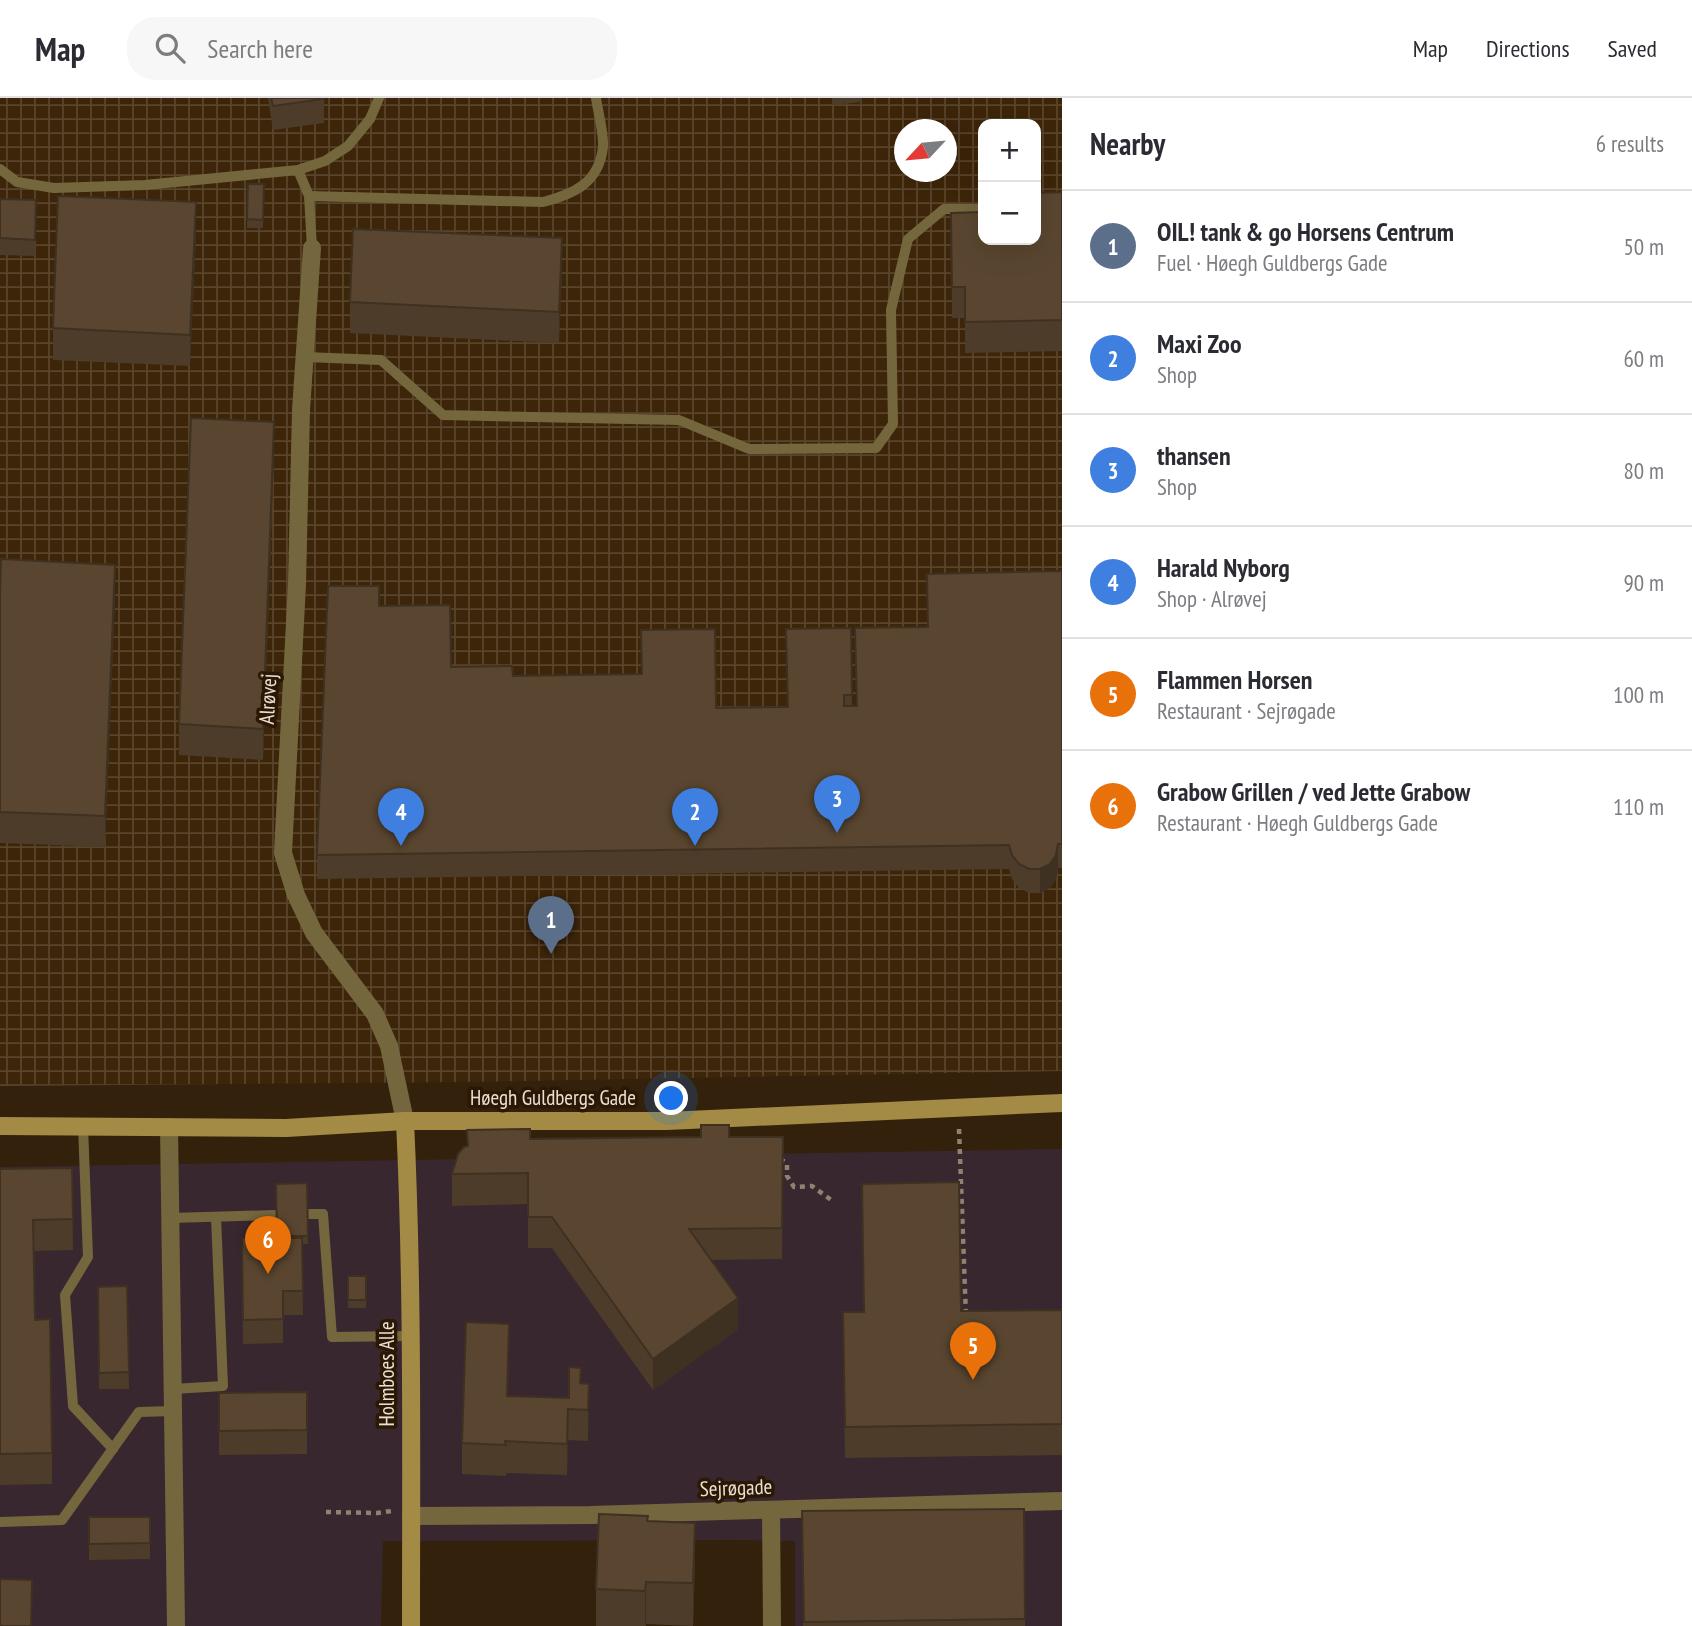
<!DOCTYPE html>
<meta charset="utf-8">
<style>
:root{--surface:#fff;--page:#f7f7f7;--text:#2b2b33;--muted:#7c7c81;--line:#e1e1e2;--accent:#db2777}
body{margin:0;font-family:"PT Sans Narrow",sans-serif;background:var(--page);color:var(--text)}
.controls{position:absolute;right:21px;top:21px;display:grid;overflow:hidden;border-radius:14px;box-shadow:0 7px 28px #0002}
.controls button{width:63px;height:63px;display:grid;place-items:center;padding:0;border:0;border-bottom:2px solid var(--line);background:var(--surface);color:var(--text);font:35px sans-serif}
.compass{position:absolute;left:894px;top:21px;width:63px;height:63px;border-radius:50%;background:var(--surface);box-shadow:0 7px 28px #0002;rotate:244deg}
.you{position:absolute;left:672px;top:1001px;width:24px;height:24px;margin:-18px;border:5px solid #fff;border-radius:50%;background:#1a73e8;box-shadow:0 0 0 10px #1a73e833}
.badge{display:grid;place-items:center;width:46px;height:46px;border-radius:50%;background:var(--accent);color:#fff;font-size:23px;font-weight:700}
.pin{position:absolute;translate:-50% -58px;filter:drop-shadow(0 2px 4px #0008)}
.pin::after{content:'';position:absolute;top:37px;width:24px;height:21px;background:inherit;clip-path:polygon(0 0,100% 0,50% 100%)}
.list{margin:0;padding:0;list-style:none}
h2{display:flex;justify-content:space-between;align-items:center;height:91px;margin:0;padding:0 28px;font-size:30px}
h2 small{font-size:23px;font-weight:400;color:var(--muted)}
.list li{display:grid;grid-template-columns:46px 1fr auto;gap:21px;align-items:center;box-sizing:border-box;height:112px;padding:0 28px;border-top:2px solid var(--line)}
.list b{display:block;font-size:26px;white-space:nowrap}
.list p{margin:0;font-size:23px;white-space:nowrap;color:var(--muted)}
.list em{font-size:23px;font-style:normal;color:var(--muted)}
.icon{flex:none;width:38px;height:38px;fill:none;stroke:currentColor;stroke-width:2;stroke-linecap:round;stroke-linejoin:round}
.map{position:relative;flex:none;width:1062px;height:1528px;overflow:hidden}
header{display:flex;align-items:center;gap:42px;box-sizing:border-box;height:98px;padding:0 35px;background:var(--surface);border-bottom:2px solid var(--line)}
header strong{font-size:33px}
nav{display:flex;gap:38px;margin-inline-start:auto;font-size:24px}
.search{width:490px;height:63px;background:var(--page);display:flex;align-items:center;gap:18px;box-sizing:border-box;padding:0 24px;border-radius:28px;color:var(--muted);font-size:26px}
main{display:flex}
aside{flex:1;background:var(--surface)}
.map>svg:first-child{display:block}
</style>
<header>
<strong>Map</strong>
<div class="search"><svg class="icon" aria-label="search" viewBox="0 0 24 24"><circle cx="10" cy="10" r="6"/><path d="M15 15l6 6"/></svg>Search here</div>
<nav><a>Map</a><a>Directions</a><a>Saved</a></nav>
</header>
<main>
<div class="map">
<svg width="1062" height="1528" viewBox="0 0 1062 1528">
<defs>
<pattern id="industrial-grid" width="8" height="8" patternUnits="userSpaceOnUse" patternTransform="scale(1.75)"><rect width="8" height="8" fill="#3d2509"/><path d="M0 4h8M4 0v8" fill="none" stroke="#59442c"/></pattern>
</defs>
<rect width="100%" height="100%" fill="#34210c"/>
<polygon fill="#39272f" points="1062,1051 1062,1528 795,1528 795,1443 740,1442 383,1443 381,1528 0,1528 0,1069"/>
<path fill="url(#industrial-grid)" fill-rule="evenodd" d="M0,0H1062V973L469,984L0,988ZM983,26H1036V142H983ZM904,32H946V74H904Z"/>
<g fill="none" stroke-linecap="round" stroke-linejoin="round">
<g stroke="#908170" stroke-width="4.5" stroke-dasharray="5 5" stroke-linecap="butt">
<polyline points="959,1031 966,1219"/>
<polyline points="780,1061 787,1065 787,1078 794,1089 812,1088 834,1104"/>
<polyline points="326,1414 377,1415 392,1413"/>
</g>
<g stroke="#75673d" stroke-width="10">
<polyline points="0,71 17,84 54,90 145,87 298,72 325,63 348,48 370,21 379,0"/>
<polyline points="298,72 309,98 312,150"/>
<path d="M309,98L543,104C574,96 599,85 603,49C604,35 598,14 596,0"/>
<polyline points="305,259 381,262 443,317 679,322 749,351 876,350 893,326 891,212 908,141 944,111 983,111"/>
<polyline points="83,1028 88,1159 65,1197 73,1308 113,1351"/>
<polyline points="308,1116 323,1116 332,1239 410,1238"/>
<polyline points="171,1120 276,1117"/>
<polyline points="173,1291 223,1288 216,1119"/>
<polyline points="0,1424 62,1422 139,1314 173,1313"/>
</g>
<g stroke="#75673d" stroke-width="18">
<polyline points="312,150 301,312 297,486 283,755 296,797 314,835 375,916 389,948 405,1023"/>
<polyline points="169,1029 176,1528"/>
<polyline points="771,1412 772,1528"/>
<polyline points="411,1418 591,1417 1062,1403"/>
</g>
<g stroke="#a38b45" stroke-width="18">
<path d="M405,1023C413,1191 411,1360 411,1528"/>
<polyline points="0,1028 286,1030 405,1023 667,1023 1062,1005"/>
</g>
</g>
<g fill="#4d3c29">
<polygon points="268,0 324,0 324,25 273,32"/>
<polygon points="832,0 862,0 862,4 832,7"/>
<polygon points="248,86 264,86 263,130 247,130"/>
<polygon points="1062,94 1062,253 965,255 965,220 952,220 951,115 983,142"/>
<polygon points="0,101 36,119 35,158 0,157"/>
<polygon points="196,135 190,268 53,262 53,230"/>
<polygon points="562,171 559,245 350,235 350,204"/>
<polygon points="274,355 263,662 179,657 179,626"/>
<polygon points="1062,473 1062,770 1058,770 1056,781 1050,790 1040,795 1029,795 1019,790 1012,781 1009,771 317,781 317,757 451,569 716,610 787,609 851,530 852,608 856,608 927,529"/>
<polygon points="0,496 115,498 105,749 0,745"/>
<polygon points="467,1032 530,1041 729,1039 783,1070 782,1161 711,1162 738,1231 653,1292 552,1150 528,1150 528,1106 452,1108 452,1076 467,1048"/>
<polygon points="72,1070 73,1152 34,1153 35,1222 52,1355 52,1386 0,1387 0,1071"/>
<polygon points="307,1085 308,1146 302,1146 303,1217 283,1217 283,1245 243,1246 242,1140 276,1140 276,1086"/>
<rect x="348" y="1178" width="18" height="32"/>
<polygon points="127,1188 129,1291 99,1291 98,1189"/>
<polygon points="1062,1212 1062,1357 845,1360 843,1246 961,1213"/>
<polygon points="509,1257 508,1298 569,1300 581,1285 589,1286 588,1343 568,1342 567,1377 506,1375 506,1378 462,1376 462,1345"/>
<polygon points="307,1294 307,1356 219,1357 219,1295"/>
<polygon points="1024,1411 1025,1528 803,1528 802,1413"/>
<polygon points="89,1419 150,1419 150,1461 89,1462"/>
<polygon points="648,1423 695,1468 693,1528 646,1526 646,1528 596,1528 596,1491"/>
</g>
<g fill="#3f3122">
<polygon points="196,104 196,135 190,268 190,237"/>
<polygon points="562,140 562,171 559,245 559,214"/>
<polygon points="274,324 274,355 263,662 263,631"/>
<polygon points="115,467 115,498 105,749 105,718"/>
<polygon points="1058,746 1058,770 1056,781 1050,790 1040,795 1040,771"/>
<polygon points="738,1200 738,1231 653,1292 653,1261"/>
<polygon points="509,1226 509,1257 507,1329 507,1298"/>
<polygon points="589,1286 589,1317 588,1343 588,1312"/>
<polygon points="568,1311 568,1342 567,1377 567,1346"/>
<polygon points="695,1425 695,1468 693,1528 693,1485"/>
<polygon points="646,1484 646,1526 645,1528 645,1493"/>
</g>
<g fill="#5a4630" stroke="#3f3122" stroke-width="2">
<polygon points="271,0 324,0 324,1 273,8"/>
<polygon points="248,86 264,86 263,122 247,121"/>
<polygon points="1062,94 1062,222 965,224 965,189 952,189 951,115 983,114 983,142 1036,142 1036,95"/>
<polygon points="58,98 196,104 190,237 53,230"/>
<polygon points="0,101 36,102 35,142 0,140"/>
<polygon points="353,131 562,140 559,214 350,204"/>
<polygon points="191,320 274,324 263,631 179,626"/>
<polygon points="1,461 115,467 105,718 0,714 0,496"/>
<polygon points="1062,473 1062,746 1058,746 1056,757 1050,766 1040,771 1029,771 1019,766 1012,757 1009,747 317,757 328,488 379,488 379,508 450,507 451,569 512,568 513,578 642,576 641,532 715,531 716,610 788,609 786,531 851,530 852,597 844,597 844,608 857,608 855,530 928,529 927,476"/>
<polygon points="701,1027 729,1027 729,1039 783,1039 782,1130 689,1131 738,1200 653,1261 552,1119 528,1119 528,1075 452,1076 458,1056 464,1049 468,1048 467,1032 530,1031 530,1041 701,1039"/>
<polygon points="72,1070 73,1121 33,1122 35,1222 50,1221 52,1355 0,1356 0,1071"/>
<polygon points="959,1084 961,1213 1062,1212 1062,1326 845,1329 843,1214 864,1214 862,1086"/>
<polygon points="307,1085 308,1138 277,1138 276,1086"/>
<polygon points="242,1140 302,1140 303,1193 283,1193 283,1221 243,1222"/>
<rect x="348" y="1178" width="18" height="24"/>
<polygon points="127,1188 129,1274 99,1275 98,1189"/>
<polygon points="466,1224 509,1226 507,1298 569,1300 569,1269 581,1270 580,1285 589,1286 588,1312 568,1311 567,1346 505,1343 506,1347 462,1345"/>
<polygon points="307,1294 307,1332 219,1333 219,1295"/>
<polygon points="1024,1411 1025,1521 804,1524 802,1413"/>
<polygon points="599,1416 648,1418 647,1423 695,1425 693,1485 646,1484 645,1493 596,1491"/>
<polygon points="89,1419 150,1419 150,1445 89,1446"/>
<polygon points="0,1481 32,1482 31,1528 0,1528"/>
</g>
<g text-anchor="middle" stroke-width="7" stroke-linejoin="round" paint-order="stroke">
<g font-size="21" fill="#ebdfd2" stroke="#2a1804">
<text transform="translate(268 601) rotate(-87)" y="7">Alrøvej</text>
<text x="553" y="1007">Høegh Guldbergs Gade</text>
<text transform="translate(387 1276) rotate(-90)" y="7">Holmboes Alle</text>
<text transform="translate(736 1390) rotate(-2)" y="7">Sejrøgade</text>
</g>
</g>
</svg>
<div class="controls">
<button>+</button>
<button>−</button>
</div>
<svg class="compass" viewBox="-18 -18 36 36"><path d="M0-13l5 13h-10z" fill="#e53935"/><path d="M0 13l5-13h-10z" fill="#7c7c81"/></svg>
<div class="you"></div>
<div class="pin badge" style="left:551px;top:856px;background:#5c6f8a">1</div>
<div class="pin badge" style="left:695px;top:748px;background:#3f7fe0">2</div>
<div class="pin badge" style="left:837px;top:735px;background:#3f7fe0">3</div>
<div class="pin badge" style="left:401px;top:748px;background:#3f7fe0">4</div>
<div class="pin badge" style="left:973px;top:1282px;background:#e8710a">5</div>
<div class="pin badge" style="left:268px;top:1176px;background:#e8710a">6</div>
</div>
<aside>
<h2>Nearby<small>6 results</small></h2>
<ul class="list">
<li><span class="badge" style="background:#5c6f8a">1</span><div><b>OIL! tank &amp; go Horsens Centrum</b><p>Fuel · Høegh Guldbergs Gade</p></div><em>50 m</em></li>
<li><span class="badge" style="background:#3f7fe0">2</span><div><b>Maxi Zoo</b><p>Shop</p></div><em>60 m</em></li>
<li><span class="badge" style="background:#3f7fe0">3</span><div><b>thansen</b><p>Shop</p></div><em>80 m</em></li>
<li><span class="badge" style="background:#3f7fe0">4</span><div><b>Harald Nyborg</b><p>Shop · Alrøvej</p></div><em>90 m</em></li>
<li><span class="badge" style="background:#e8710a">5</span><div><b>Flammen Horsen</b><p>Restaurant · Sejrøgade</p></div><em>100 m</em></li>
<li><span class="badge" style="background:#e8710a">6</span><div><b>Grabow Grillen / ved Jette Grabow</b><p>Restaurant · Høegh Guldbergs Gade</p></div><em>110 m</em></li>
</ul>
</aside>
</main>
